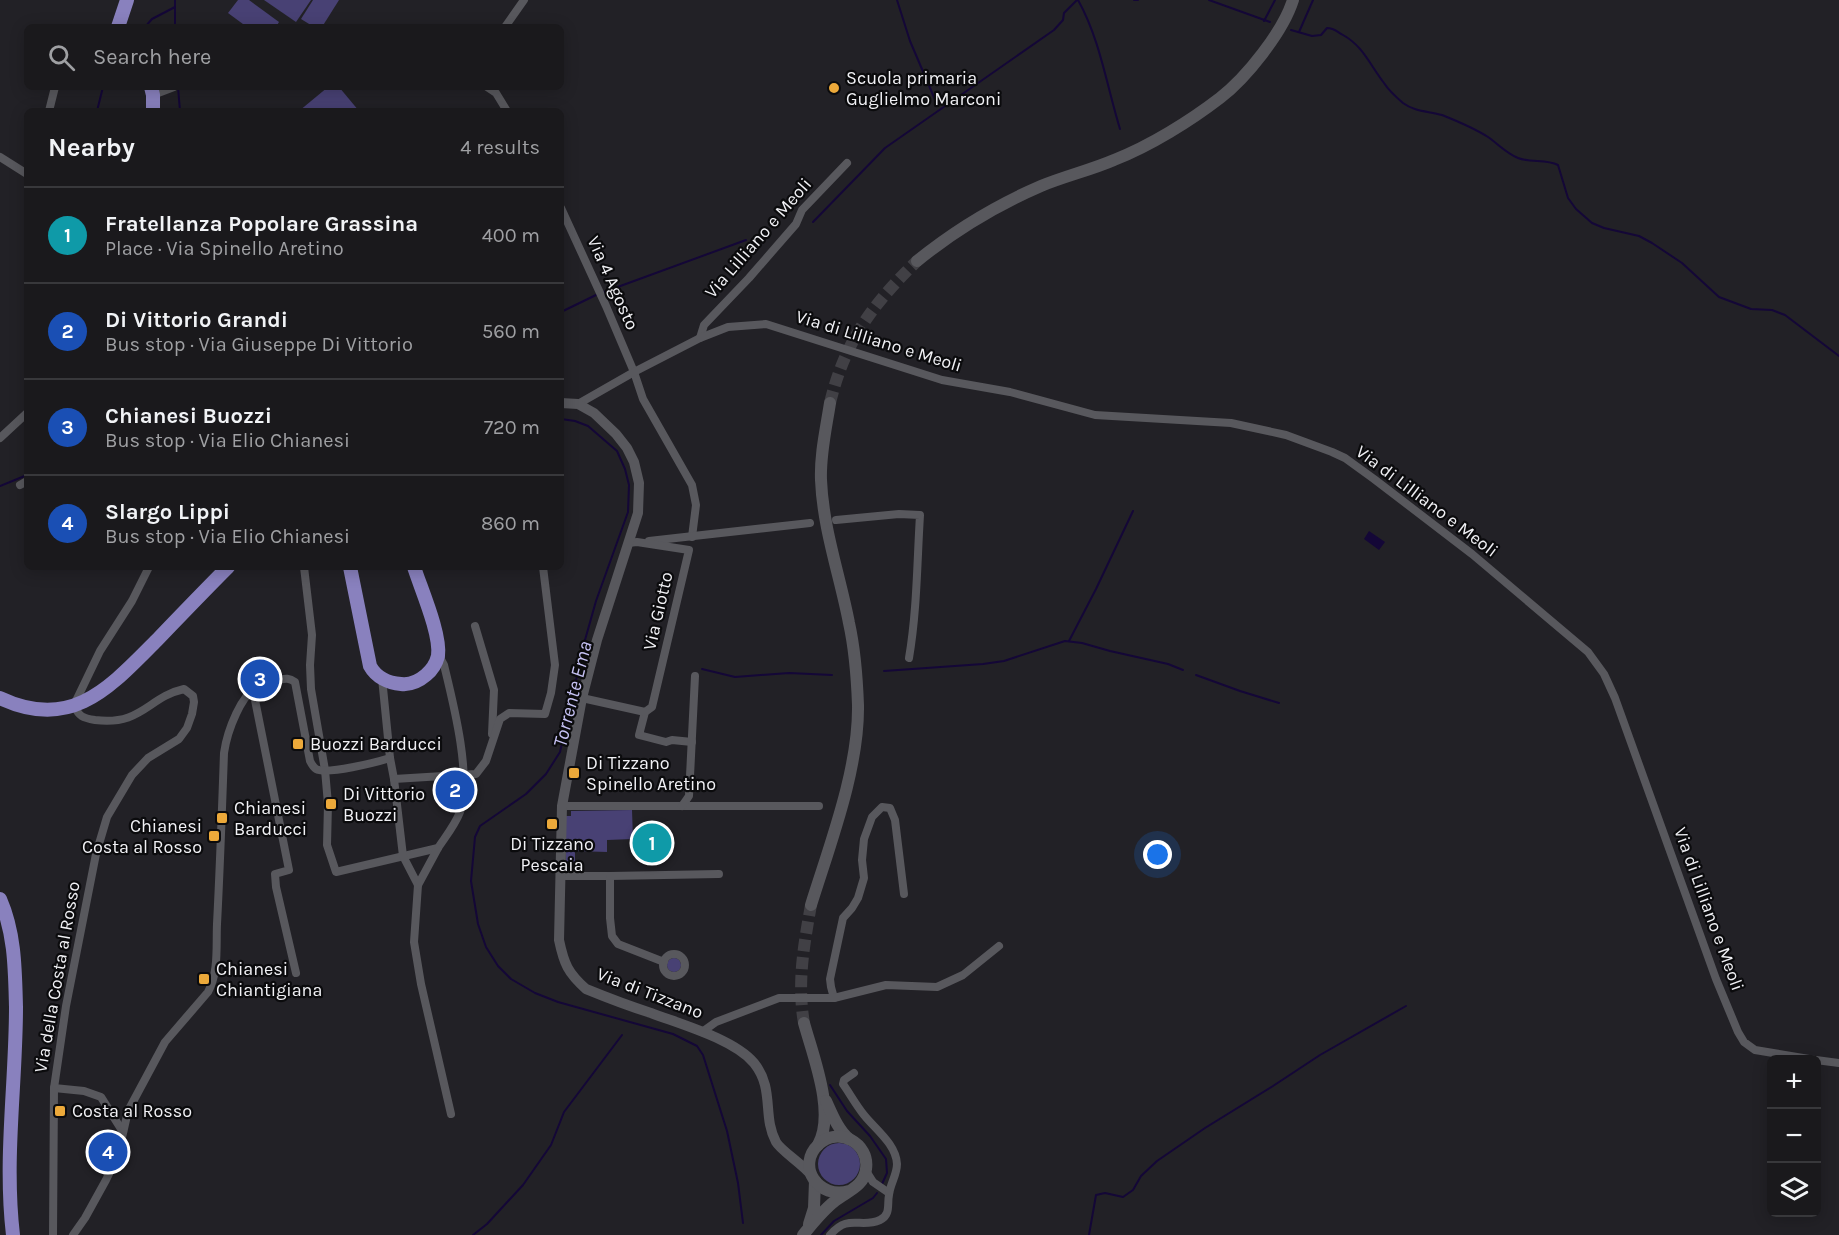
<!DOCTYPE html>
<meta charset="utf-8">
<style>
:root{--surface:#1a191c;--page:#232225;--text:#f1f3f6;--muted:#9fa0a3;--line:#38383b;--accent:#eca93a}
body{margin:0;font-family:Karla,sans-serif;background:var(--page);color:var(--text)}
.controls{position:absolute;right:18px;bottom:18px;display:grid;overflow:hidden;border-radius:9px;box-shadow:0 3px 15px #0003}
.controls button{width:54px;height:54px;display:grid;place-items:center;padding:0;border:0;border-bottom:2px solid var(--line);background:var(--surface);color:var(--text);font:30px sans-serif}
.you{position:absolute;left:1158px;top:855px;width:21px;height:21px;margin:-15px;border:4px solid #fff;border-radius:50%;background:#1a73e8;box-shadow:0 0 0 9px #1a73e833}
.badge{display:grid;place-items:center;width:39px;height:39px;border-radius:50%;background:var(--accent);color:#fff;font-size:20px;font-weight:700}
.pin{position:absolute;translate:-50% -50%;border:3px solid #fff;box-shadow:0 2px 6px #0006}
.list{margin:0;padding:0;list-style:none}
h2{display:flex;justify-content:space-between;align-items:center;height:78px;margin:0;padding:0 24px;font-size:26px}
h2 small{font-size:20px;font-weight:400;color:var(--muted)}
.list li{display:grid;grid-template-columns:39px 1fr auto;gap:18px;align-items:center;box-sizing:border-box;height:96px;padding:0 24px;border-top:2px solid var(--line)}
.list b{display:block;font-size:22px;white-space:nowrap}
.list p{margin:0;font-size:20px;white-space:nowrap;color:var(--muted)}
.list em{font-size:20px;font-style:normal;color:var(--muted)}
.icon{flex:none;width:33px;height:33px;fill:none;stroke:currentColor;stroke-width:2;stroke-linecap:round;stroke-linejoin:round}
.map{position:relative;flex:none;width:1839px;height:1235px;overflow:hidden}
.search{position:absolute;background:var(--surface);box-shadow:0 3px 15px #0003;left:24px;top:24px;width:540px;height:66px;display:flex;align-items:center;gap:15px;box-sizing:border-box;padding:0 21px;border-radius:9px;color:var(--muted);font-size:22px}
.panel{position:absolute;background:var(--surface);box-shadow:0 3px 15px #0003;left:24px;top:108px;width:540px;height:462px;border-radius:9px}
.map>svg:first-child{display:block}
</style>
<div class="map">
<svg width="1839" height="1235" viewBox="0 0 1839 1235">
<rect width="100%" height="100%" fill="#222126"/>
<g fill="#484174">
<polygon points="238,0 249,0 279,22 276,27 247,27 228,13"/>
<polygon points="264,0 311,0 296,22"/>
<polygon points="313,0 339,0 322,27 314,27 301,19"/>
<polygon points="328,87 339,87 359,111 299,111"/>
<polygon points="632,810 633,839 607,840 607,852 575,851 575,870 566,869 566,816 571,816 571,811"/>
<circle cx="674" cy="965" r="7"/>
<circle cx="839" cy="1164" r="21"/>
</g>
<polygon fill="#140737" points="1369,531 1385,542 1379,550 1364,539"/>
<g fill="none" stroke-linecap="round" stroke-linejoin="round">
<g stroke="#140737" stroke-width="2">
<polyline points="175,0 175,27"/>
<polyline points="897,0 910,41 936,102"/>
<path d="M1078,0C1100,39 1107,87 1120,129"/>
<polyline points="1134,0 1138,0"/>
<polyline points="1209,0 1270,22"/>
<polyline points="1264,21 1275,0"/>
<polyline points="145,27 152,19 175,7"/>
<path d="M1291,30L1312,36L1321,35L1327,28C1334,28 1336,31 1343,35C1363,46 1370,65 1384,83C1389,91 1396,97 1403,103C1415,112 1428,111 1442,115C1457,121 1474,128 1488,137C1498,144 1506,153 1518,158C1531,163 1546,159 1558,165L1568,198L1576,209L1592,223L1604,228L1639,236L1652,243L1682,263L1719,297L1751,309L1772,310L1785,315L1839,356"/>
<polyline points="1299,32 1313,0"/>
<polyline points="178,87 180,111"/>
<polyline points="97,111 103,87"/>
<polyline points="813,222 885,148 1054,30 1063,20 1064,13 1077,0"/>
<polyline points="604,292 746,240"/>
<polyline points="561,312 596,295"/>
<polyline points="561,419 575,421 588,426 617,451 625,469 629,485 628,512 596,601 585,640 560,752 546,774 526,794 480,826 475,837 471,881 478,924 486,947 498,966 511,979 535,993 558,1002 673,1034 697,1046 703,1055 727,1131 738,1183 743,1223"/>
<polyline points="0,486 27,475"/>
<polyline points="1069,641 1096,589 1133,511"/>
<polyline points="702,669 735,677 789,673 832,675"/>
<polyline points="884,671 983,664 1004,661 1065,641 1082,643 1110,651 1168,664 1183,670"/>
<polyline points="1196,675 1240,691 1279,703"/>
<polyline points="830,1085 847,1111 870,1136 886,1159 887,1173 882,1184"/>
<polyline points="473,1235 487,1224 523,1185 551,1145 564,1112 622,1035"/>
<polyline points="821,1235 834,1221 873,1198 877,1193"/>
<polyline points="1089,1235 1096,1195 1105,1193 1123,1197 1133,1190 1141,1176 1157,1161 1205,1128 1273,1086 1320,1055 1406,1006"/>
</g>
<g stroke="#414045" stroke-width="12" stroke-dasharray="12 6" stroke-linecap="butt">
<path d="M830,403C845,341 872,305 917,261"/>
<path d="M804,1023C797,983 804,944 811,905"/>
</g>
<g stroke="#58585d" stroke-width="8">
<polyline points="505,27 524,0"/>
<polyline points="487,87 496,93 507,111"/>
<polyline points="153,95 174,87"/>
<polyline points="49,111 55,87"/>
<polyline points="0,157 27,174"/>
<polyline points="561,208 606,306 634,372 643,399 692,485 696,505 692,537"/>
<polyline points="700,338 704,325 749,278 796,224 802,210 847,163"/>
<polyline points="578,404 634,372 700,338 728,327 766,324 942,380 1010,392 1095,415 1231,423 1286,435 1332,452 1345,458 1374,479 1472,554 1588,652 1604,674 1615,698 1716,979 1738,1032 1744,1042 1755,1050 1815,1060"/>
<polyline points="0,438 27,413"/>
<polyline points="20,485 27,481"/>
<path d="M836,520L899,514L920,515C917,563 917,611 909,658"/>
<polyline points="649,541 810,523"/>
<polyline points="628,543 637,542 689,550 652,707 645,712 639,735 666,742 672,740 692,742"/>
<path d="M304,567L312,635L310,665L311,689L325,770L328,804L327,845L336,872L438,848C446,836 455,825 460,812C472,776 453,702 444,665L438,654"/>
<polyline points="475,626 494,690 492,734"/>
<polyline points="382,678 390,758 394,779 403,856 418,885 414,942 421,984 451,1114"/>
<polyline points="253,690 289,870 275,874 276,887 296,973"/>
<polyline points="582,698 645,712"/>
<polyline points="394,779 476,774 486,761 500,719 509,713 545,714 551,693 555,665 543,567"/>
<polyline points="562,806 819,806"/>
<polyline points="682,806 689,796 695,676"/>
<polyline points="560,876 610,876 610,918 612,936 618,944 664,962"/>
<polyline points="610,876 719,874"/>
<polyline points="418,885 438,848"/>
<circle cx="674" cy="965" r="11"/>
<polyline points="834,998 831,987 830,979 843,918 852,908 858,898 864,878 862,860 864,839 872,817 882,807 890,808 895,820 904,894"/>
<polyline points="702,1032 716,1022 779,998 834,998 886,985 937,987 963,975 999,946"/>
<polyline points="1816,1060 1839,1063"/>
<polyline points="54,1088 84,1091 101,1097 123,1132"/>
<polyline points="866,1171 873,1182 889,1193"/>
<path d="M53,1235L54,1088L66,1006L96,854L107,817L132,775L148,758L179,739L187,728L192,714L194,702L193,696L184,689C148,697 142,726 95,720C83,718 79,717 74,705L100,651L132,601L149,567"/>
<path d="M73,1235L85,1218L106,1180L118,1155L128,1111L165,1042L208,992C219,972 216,946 217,924C220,867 222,810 224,753C227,732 241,692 262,683C267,682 272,681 277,680C284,679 288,677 295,682L310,761C312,765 313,767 316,769C327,775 377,762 390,758"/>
<path d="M830,1235C849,1213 860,1229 880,1220C891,1215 887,1204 889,1195C890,1184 897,1175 897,1164C896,1144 875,1129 864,1115C856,1105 850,1094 843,1084L844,1080L854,1073"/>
</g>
<path stroke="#58585d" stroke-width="10" d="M561,403L578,404L594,413L616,434L627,448L634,462L639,483L638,513L597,640L582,698L562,806L559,940C564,964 568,973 586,989C608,998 629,1006 651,1013C680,1024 734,1039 754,1063C775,1089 762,1116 776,1142C781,1151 803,1164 812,1176"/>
<g stroke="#58585d" stroke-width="12">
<path d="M917,261C954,231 997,205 1041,186C1065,176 1091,170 1114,160C1150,146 1190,121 1220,98C1246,78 1283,32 1293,0"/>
<path d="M811,905C830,844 859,769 858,705C857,678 855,650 849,623C840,576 823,529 821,480C820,454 826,429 830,403"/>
<path d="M804,1023C813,1056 836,1113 818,1145"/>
<path d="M826,1101C832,1114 838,1130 849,1139"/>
<polyline points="809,1224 814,1208 815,1181"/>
<path d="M803,1235C813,1223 823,1210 835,1201C847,1191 864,1187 866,1169C870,1143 838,1126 819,1144C795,1166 819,1200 849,1191"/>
</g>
<g stroke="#8981be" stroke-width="14">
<polyline points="118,27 127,0"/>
<polyline points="151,87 153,95 153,111"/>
<path d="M350,567L370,666C376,677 388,683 401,684C410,685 419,681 426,675C432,670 436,664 438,656C441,634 421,589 414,567"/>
<path d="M0,698C72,732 110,687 157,640C181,615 204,591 228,567"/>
<path d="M0,899C15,933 15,970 16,1007C16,1083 4,1159 13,1235"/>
</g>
</g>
<g fill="#eca93a" stroke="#0b0b0d" stroke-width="2">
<circle cx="834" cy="88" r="6"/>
<rect x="292" y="738" width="12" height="12" rx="3"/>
<rect x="568" y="767" width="12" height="12" rx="3"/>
<rect x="325" y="798" width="12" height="12" rx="3"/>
<rect x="216" y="812" width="12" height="12" rx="3"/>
<rect x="546" y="818" width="12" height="12" rx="3"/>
<rect x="208" y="830" width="12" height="12" rx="3"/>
<rect x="198" y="973" width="12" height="12" rx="3"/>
<rect x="54" y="1105" width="12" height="12" rx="3"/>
</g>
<g text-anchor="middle" stroke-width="4.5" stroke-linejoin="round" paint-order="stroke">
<g font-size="18" fill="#f1f1f5" stroke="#0b0b0d" text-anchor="start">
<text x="846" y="84">Scuola primaria<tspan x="846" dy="21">Guglielmo Marconi</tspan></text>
<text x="310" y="750">Buozzi Barducci</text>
<text x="586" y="769">Di Tizzano<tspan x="586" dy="21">Spinello Aretino</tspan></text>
<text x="343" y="800">Di Vittorio<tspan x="343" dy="21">Buozzi</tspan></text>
<text x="234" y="814">Chianesi<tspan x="234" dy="21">Barducci</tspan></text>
<text x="202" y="832" text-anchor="end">Chianesi<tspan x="202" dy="21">Costa al Rosso</tspan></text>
<text x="552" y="850" text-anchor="middle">Di Tizzano<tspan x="552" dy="21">Pescaia</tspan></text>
<text x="216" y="975">Chianesi<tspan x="216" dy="21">Chiantigiana</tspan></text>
<text x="72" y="1117">Costa al Rosso</text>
</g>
<g font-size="18" fill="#f1f1f5" stroke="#0b0b0d">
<text transform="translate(758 238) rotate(-49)" y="6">Via Lilliano e Meoli</text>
<text transform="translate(613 283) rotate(66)" y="6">Via 4 Agosto</text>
<text transform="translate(879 341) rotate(17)" y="6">Via di Lilliano e Meoli</text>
<text transform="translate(1427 501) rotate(37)" y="6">Via di Lilliano e Meoli</text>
<text transform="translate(658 611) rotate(-77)" y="6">Via Giotto</text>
<text transform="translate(1709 909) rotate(70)" y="6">Via di Lilliano e Meoli</text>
<text transform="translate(57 977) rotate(-80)" y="6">Via della Costa al Rosso</text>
<text transform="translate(650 993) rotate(21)" y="6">Via di Tizzano</text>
</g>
<g font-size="20" font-style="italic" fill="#c6c2f4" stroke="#0b0b0d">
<text transform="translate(572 694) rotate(-76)" y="7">Torrente Ema</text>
</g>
</g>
</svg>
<div class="controls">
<button>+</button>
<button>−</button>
<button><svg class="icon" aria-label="layers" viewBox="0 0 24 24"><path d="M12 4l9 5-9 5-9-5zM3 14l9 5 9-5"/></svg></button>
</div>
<div class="you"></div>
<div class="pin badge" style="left:652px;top:843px;background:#0f9aa8">1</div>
<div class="pin badge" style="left:455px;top:790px;background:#1a4fb4">2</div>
<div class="pin badge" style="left:260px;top:679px;background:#1a4fb4">3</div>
<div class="pin badge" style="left:108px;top:1152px;background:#1a4fb4">4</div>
<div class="search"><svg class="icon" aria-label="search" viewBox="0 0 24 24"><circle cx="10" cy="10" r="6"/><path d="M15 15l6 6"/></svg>Search here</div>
<section class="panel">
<h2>Nearby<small>4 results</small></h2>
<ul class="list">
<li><span class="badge" style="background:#0f9aa8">1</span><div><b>Fratellanza Popolare Grassina</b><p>Place · Via Spinello Aretino</p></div><em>400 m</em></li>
<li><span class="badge" style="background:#1a4fb4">2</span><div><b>Di Vittorio Grandi</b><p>Bus stop · Via Giuseppe Di Vittorio</p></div><em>560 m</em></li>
<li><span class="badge" style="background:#1a4fb4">3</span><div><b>Chianesi Buozzi</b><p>Bus stop · Via Elio Chianesi</p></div><em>720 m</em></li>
<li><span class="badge" style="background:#1a4fb4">4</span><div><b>Slargo Lippi</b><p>Bus stop · Via Elio Chianesi</p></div><em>860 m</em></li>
</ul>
</section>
</div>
